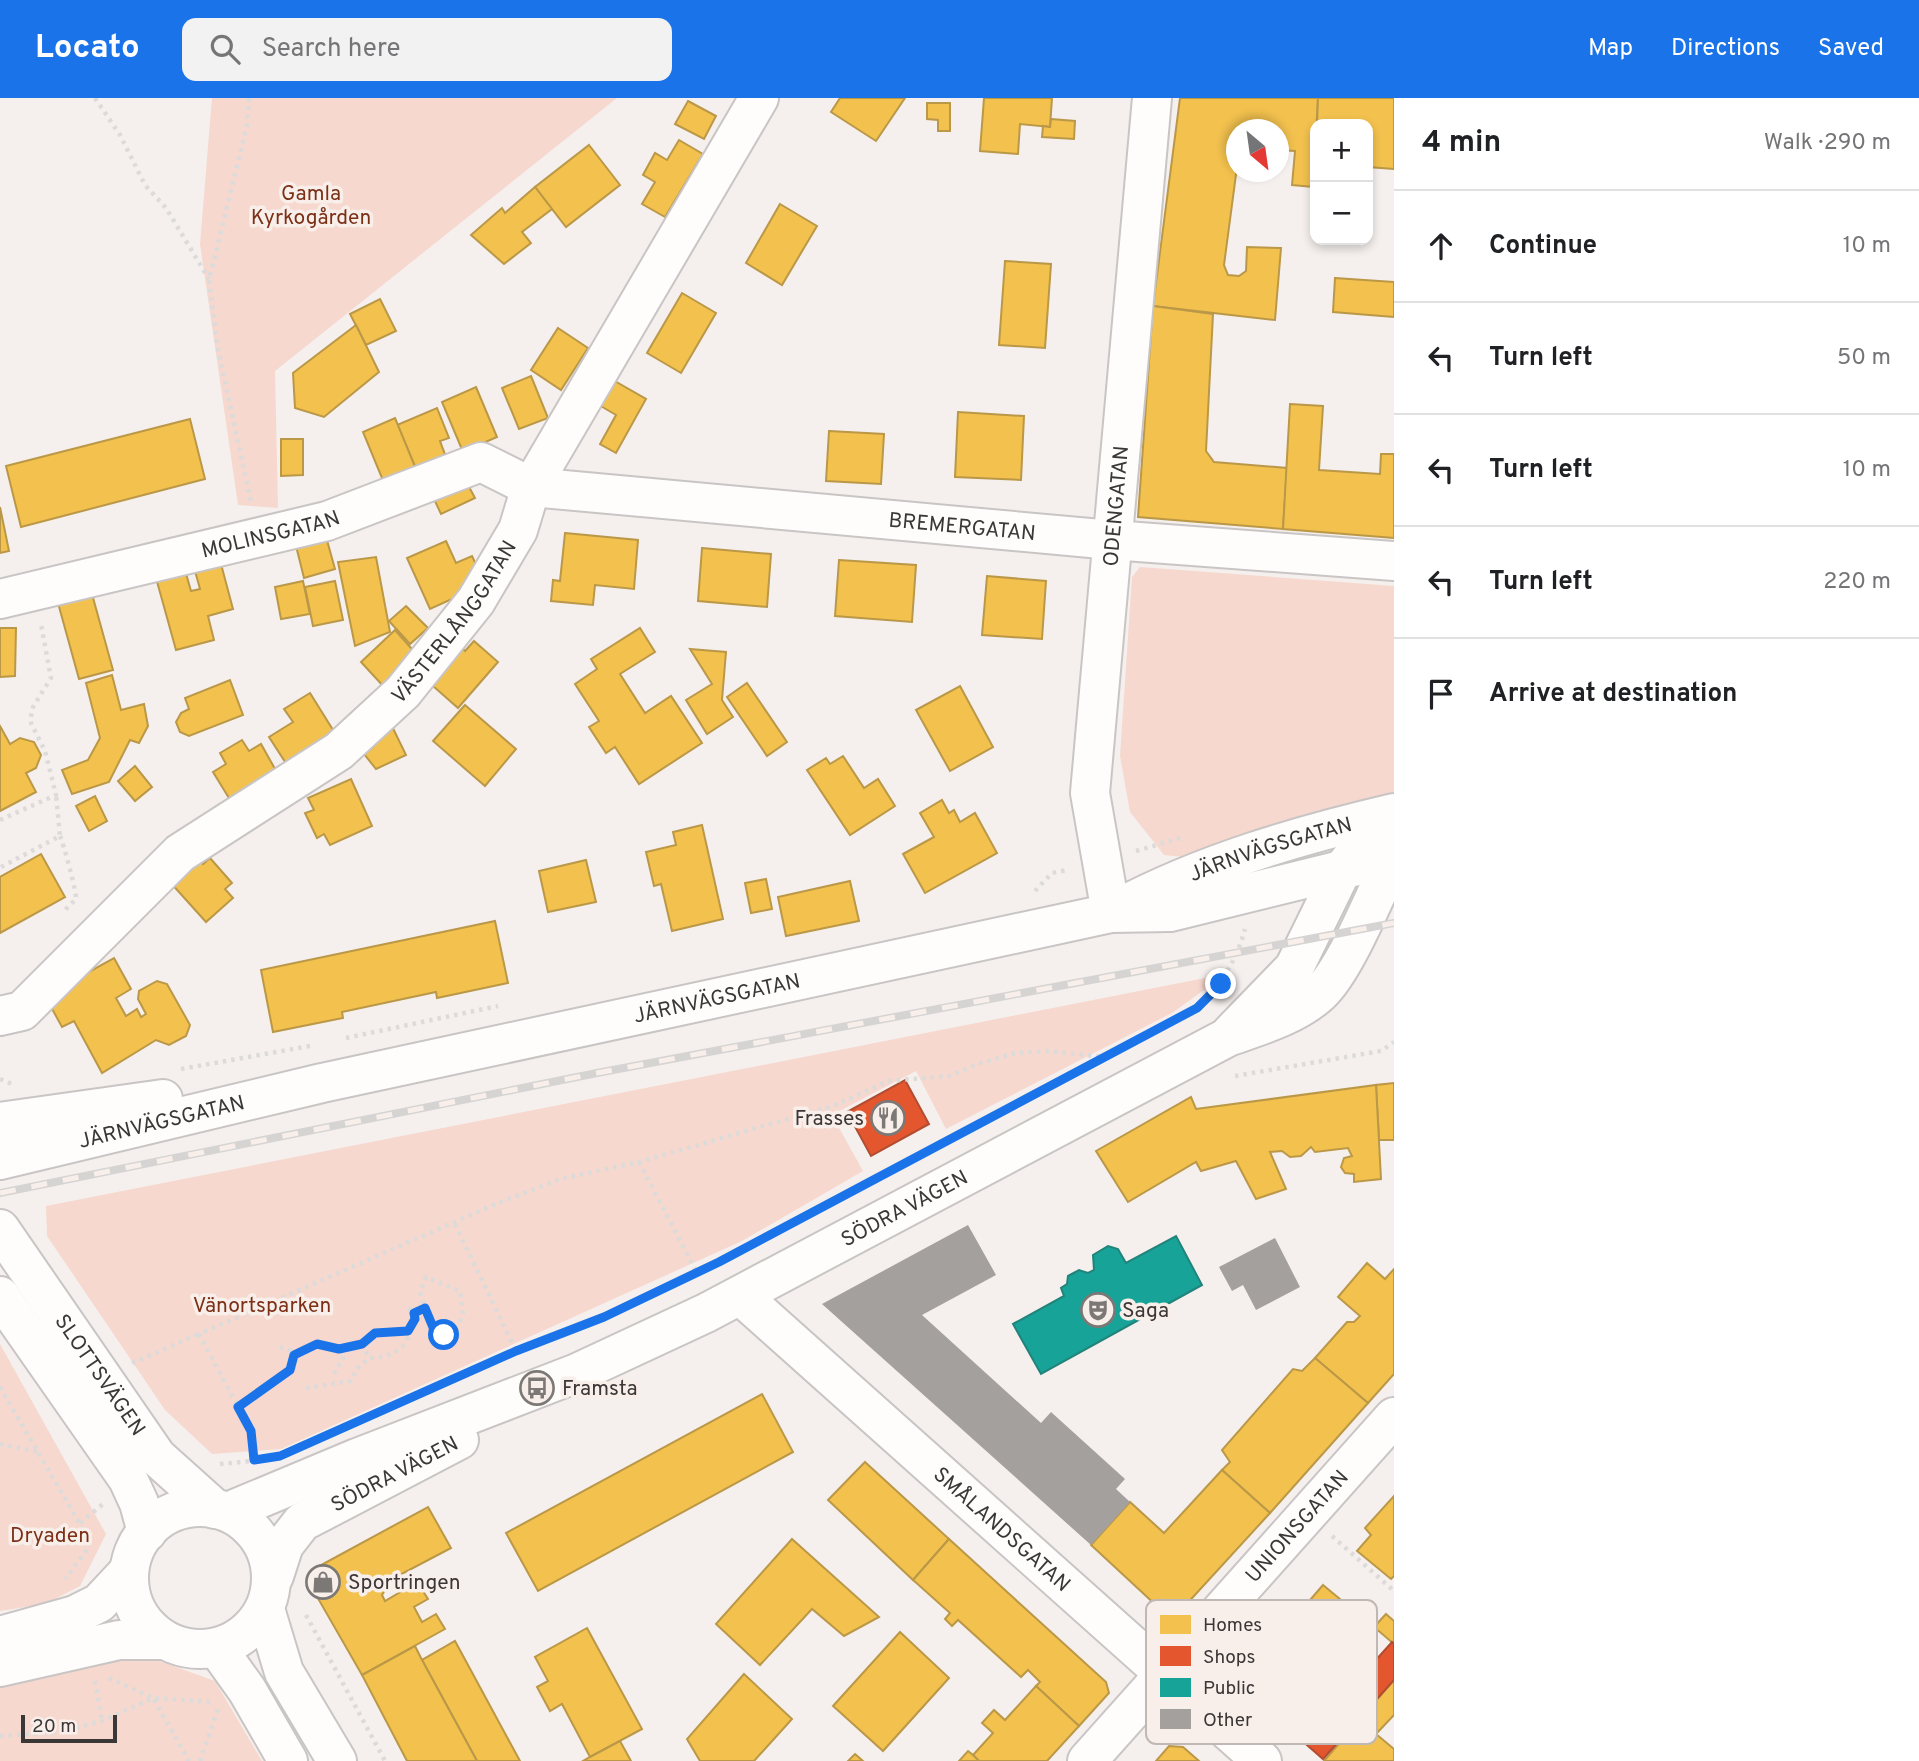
<!DOCTYPE html>
<meta charset="utf-8">
<style>
:root{--surface:#fff;--page:#f2f2f2;--text:#202124;--muted:#757577;--line:#e0e0e0;--accent:#1a73e8}
body{margin:0;font-family:Overpass,sans-serif;background:var(--page);color:var(--text)}
.controls{position:absolute;right:21px;top:21px;display:grid;overflow:hidden;border-radius:14px;box-shadow:0 4px 10px #0003}
.controls button{width:63px;height:63px;display:grid;place-items:center;padding:0;border:0;border-bottom:2px solid var(--line);background:var(--surface);color:var(--text);font:35px sans-serif}
.compass{position:absolute;left:1226px;top:21px;width:63px;height:63px;border-radius:50%;background:var(--surface);box-shadow:0 4px 10px #0003;rotate:151deg}
.scale{position:absolute;left:21px;bottom:18px;width:96px;box-sizing:border-box;padding-left:7px;border:4px solid #3b3736;border-top:0;font-size:19px;line-height:24px;white-space:nowrap;color:#3b3736;-webkit-text-stroke:5px #f8efeb;paint-order:stroke}
.stop{position:absolute;width:21px;height:21px;margin:-16px;border:5px solid #1a73e8;border-radius:50%;background:#fff}
.stop.end{background:#1a73e8;border-color:#fff;box-shadow:0 2px 7px #0008}
.list{margin:0;padding:0;list-style:none}
h2{display:flex;justify-content:space-between;align-items:center;height:91px;margin:0;padding:0 28px;font-size:30px}
h2 small{font-size:23px;font-weight:400;color:var(--muted)}
.list li{display:grid;grid-template-columns:46px 1fr auto;gap:21px;align-items:center;box-sizing:border-box;height:112px;padding:0 28px;border-top:2px solid var(--line)}
.list b{display:block;font-size:26px;white-space:nowrap}
.list em{font-size:23px;font-style:normal;color:var(--muted)}
.icon{flex:none;width:38px;height:38px;fill:none;stroke:currentColor;stroke-width:2;stroke-linecap:round;stroke-linejoin:round}
.map{position:relative;flex:none;width:1394px;height:1663px;overflow:hidden}
header{display:flex;align-items:center;gap:42px;box-sizing:border-box;height:98px;padding:0 35px;background:var(--accent);color:#fff}
header strong{font-size:33px}
nav{display:flex;gap:38px;margin-inline-start:auto;font-size:24px}
.search{width:490px;height:63px;background:var(--page);display:flex;align-items:center;gap:18px;box-sizing:border-box;padding:0 24px;border-radius:14px;color:var(--muted);font-size:26px}
main{display:flex}
aside{flex:1;background:var(--surface)}
.map>svg:first-child{display:block}
</style>
<header>
<strong>Locato</strong>
<div class="search"><svg class="icon" aria-label="search" viewBox="0 0 24 24"><circle cx="10" cy="10" r="6"/><path d="M15 15l6 6"/></svg>Search here</div>
<nav><a>Map</a><a>Directions</a><a>Saved</a></nav>
</header>
<main>
<div class="map">
<svg width="1394" height="1663" viewBox="0 0 1394 1663">
<rect width="100%" height="100%" fill="#f5f0ee"/>
<g fill="#f6d8ce">
<polygon points="212,0 617,0 275,273 278,410 238,407 200,146"/>
<polygon points="1140,469 1394,488 1394,701 1204,761 1164,757 1130,714 1120,658 1132,479"/>
<polygon points="1215,878 1204,892 1172,915 946,1031 916,973 832,1017 863,1073 742,1143 281,1351 212,1356 165,1312 47,1138 46,1108"/>
<polygon points="0,1246 106,1436 80,1488 45,1506 0,1513"/>
<polygon points="113,1555 154,1561 215,1583 262,1663 0,1663 0,1587"/>
</g>
<g fill="#f2c14e" stroke="#bb9847" stroke-width="2">
<polygon points="840,0 905,0 876,43 831,14"/>
<polygon points="984,0 1052,0 1050,29 1020,26 1018,56 980,53"/>
<polygon points="1180,0 1318,0 1313,89 1292,87 1295,53 1279,52 1279,32 1237,32 1237,69 1224,167 1228,177 1239,178 1246,173 1247,149 1281,150 1275,222 1153,208"/>
<polygon points="1318,0 1394,0 1394,71 1368,69 1368,26 1317,26"/>
<polygon points="688,3 716,18 704,41 675,26"/>
<polygon points="927,5 950,5 950,33 938,33 938,22 927,21"/>
<polygon points="1051,21 1075,23 1074,41 1042,39 1043,28 1050,29"/>
<polygon points="679,42 703,56 665,119 642,106 655,84 643,77 655,55 667,62"/>
<polygon points="589,47 620,87 566,129 535,89"/>
<polygon points="535,89 552,111 522,134 531,145 504,166 471,137 502,110 505,115"/>
<polygon points="780,106 817,128 782,187 746,165"/>
<polygon points="1005,163 1051,166 1045,250 999,247"/>
<polygon points="1335,180 1394,184 1394,219 1333,214"/>
<polygon points="682,195 716,215 681,275 647,255"/>
<polygon points="380,201 396,233 366,247 350,216"/>
<polygon points="1153,208 1213,216 1206,353 1214,364 1287,370 1283,431 1138,419"/>
<polygon points="356,227 379,274 324,319 295,310 293,275"/>
<polygon points="558,230 588,250 561,292 531,272"/>
<polygon points="531,278 548,320 519,331 502,290"/>
<polygon points="613,282 646,301 616,355 600,346 616,317 599,307"/>
<polygon points="476,289 497,339 463,354 442,304"/>
<polygon points="1290,306 1323,308 1319,372 1380,376 1381,356 1394,356 1394,440 1283,431"/>
<polygon points="437,310 449,340 440,343 446,359 416,371 397,327"/>
<polygon points="958,314 1024,318 1021,382 955,379"/>
<polygon points="395,320 416,371 384,385 363,334"/>
<polygon points="190,321 205,381 21,429 6,368"/>
<polygon points="829,333 884,336 881,386 826,383"/>
<polygon points="281,341 303,341 303,377 281,378"/>
<polygon points="467,385 475,400 441,416 434,401"/>
<polygon points="0,409 9,453 0,455"/>
<polygon points="325,435 335,471 304,480 295,444"/>
<polygon points="565,435 638,442 634,491 595,487 593,507 551,503 553,482 560,483"/>
<polygon points="446,443 456,465 472,458 481,477 472,492 430,511 407,460"/>
<polygon points="702,450 771,456 767,509 698,503"/>
<polygon points="376,459 390,534 355,548 338,464"/>
<polygon points="839,462 916,467 912,524 835,518"/>
<polygon points="221,466 233,511 208,518 214,542 176,552 156,480 185,472 191,493 200,491 195,473"/>
<polygon points="987,478 1046,483 1042,541 982,537"/>
<polygon points="303,483 310,516 281,521 275,489"/>
<polygon points="335,483 343,522 313,528 305,489"/>
<polygon points="92,496 113,572 79,581 58,505"/>
<polygon points="406,508 428,530 410,546 389,523"/>
<polygon points="0,530 16,530 15,578 0,579"/>
<polygon points="640,530 655,554 620,576 645,615 671,598 702,645 639,686 615,649 606,655 589,629 599,623 575,586 597,571 591,561"/>
<polygon points="395,532 419,559 385,590 361,564"/>
<polygon points="474,543 498,564 458,610 425,581 456,545 465,553"/>
<polygon points="690,551 726,554 722,602 733,619 707,636 686,602 712,586"/>
<polygon points="112,577 121,612 144,606 148,628 139,645 130,642 109,684 72,696 62,672 88,662 100,640 86,585"/>
<polygon points="230,582 243,617 189,638 180,634 176,624 181,615 189,611 185,600"/>
<polygon points="747,585 787,644 767,658 727,599"/>
<polygon points="960,588 993,649 950,673 916,612"/>
<polygon points="310,595 338,640 289,670 269,639 293,624 284,611"/>
<polygon points="465,607 516,651 485,688 433,643"/>
<polygon points="389,622 406,657 376,671 364,656 373,649 370,641"/>
<polygon points="0,628 10,646 20,640 34,644 41,657 36,670 26,675 36,694 0,713"/>
<polygon points="242,642 249,653 261,646 279,678 232,705 213,674 226,666 220,655"/>
<polygon points="843,658 864,690 878,681 895,708 850,737 807,672 826,660 830,666"/>
<polygon points="135,668 152,689 135,703 118,683"/>
<polygon points="351,681 372,728 330,747 324,736 317,740 305,715 314,712 308,700"/>
<polygon points="95,698 107,723 89,733 76,708"/>
<polygon points="942,702 949,715 954,712 960,724 975,715 997,755 925,795 903,756 934,739 920,715"/>
<polygon points="702,727 723,821 672,833 661,786 654,788 646,754 676,747 673,734"/>
<polygon points="41,756 65,799 0,835 0,779"/>
<polygon points="196,758 203,766 210,760 232,785 225,791 233,800 206,824 169,783"/>
<polygon points="586,762 596,804 548,814 539,773"/>
<polygon points="766,781 772,811 751,815 745,785"/>
<polygon points="850,783 859,823 786,838 778,799"/>
<polygon points="495,823 508,885 437,900 436,894 342,914 343,920 273,934 261,872"/>
<polygon points="114,860 131,891 116,900 126,918 137,911 141,919 146,916 138,901 139,893 157,883 167,886 190,927 186,938 169,947 156,942 102,975 74,923 62,929 45,898"/>
<polygon points="1394,985 1394,1042 1379,1042 1376,987"/>
<polygon points="1376,987 1381,1081 1354,1084 1354,1076 1345,1075 1341,1069 1344,1060 1352,1058 1348,1050 1315,1054 1311,1049 1301,1058 1290,1059 1282,1053 1270,1054 1286,1091 1256,1101 1236,1063 1201,1073 1196,1064 1128,1104 1096,1053 1191,999 1196,1011"/>
<polygon points="1367,1165 1385,1181 1394,1171 1394,1276 1368,1305 1315,1260 1347,1224 1354,1224 1360,1218 1338,1199"/>
<polygon points="1315,1260 1368,1305 1270,1415 1222,1372 1230,1364 1222,1352 1293,1271 1302,1273"/>
<polygon points="762,1296 793,1354 538,1493 506,1435"/>
<polygon points="865,1364 949,1441 913,1482 828,1402"/>
<polygon points="1222,1372 1270,1415 1172,1522 1091,1447 1130,1404 1164,1435"/>
<polygon points="1394,1398 1394,1478 1391,1481 1357,1453 1371,1437 1365,1430"/>
<polygon points="428,1409 451,1450 392,1481 382,1497 385,1503 417,1484 428,1501 414,1509 422,1524 436,1516 445,1531 362,1577 308,1483 312,1472"/>
<polygon points="792,1441 879,1519 844,1538 812,1511 760,1567 716,1526"/>
<polygon points="949,1441 1106,1584 1109,1595 1079,1628 1036,1588 1040,1584 1028,1572 1021,1579 958,1522 952,1528 945,1521 950,1515 913,1482"/>
<polygon points="1323,1487 1340,1501 1315,1530 1298,1516"/>
<polygon points="1386,1516 1394,1523 1394,1546 1374,1529"/>
<polygon points="587,1530 642,1631 590,1659 562,1606 550,1613 537,1589 548,1583 535,1559"/>
<polygon points="900,1534 949,1580 883,1653 833,1608"/>
<polygon points="455,1543 520,1663 477,1663 422,1562"/>
<polygon points="415,1548 422,1562 477,1663 407,1663 362,1577"/>
<polygon points="744,1576 792,1621 754,1663 700,1663 687,1641"/>
<polygon points="1394,1582 1394,1617 1376,1636 1394,1651 1394,1663 1324,1663"/>
<polygon points="1036,1588 1079,1628 1047,1663 979,1663 973,1657 993,1635 982,1625 994,1612 1005,1622"/>
<polygon points="620,1643 631,1663 583,1663 590,1659"/>
<polygon points="1169,1648 1183,1649 1199,1663 1156,1663"/>
<polygon points="968,1653 973,1657 979,1663 959,1663"/>
<polygon points="855,1656 863,1663 848,1663"/>
</g>
<g fill="#e4572e" stroke="#b14d30" stroke-width="2">
<polygon points="905,982 929,1026 871,1058 847,1014"/>
<polygon points="1272,1531 1310,1564 1303,1572 1323,1583 1324,1589 1340,1602 1392,1544 1394,1546 1394,1582 1323,1661 1229,1579"/>
</g>
<polygon fill="#17a398" stroke="#22837b" stroke-width="2" points="1176,1138 1202,1187 1041,1276 1013,1226 1064,1198 1061,1190 1067,1186 1068,1178 1079,1172 1088,1175 1094,1172 1093,1157 1108,1148 1118,1151 1126,1165"/>
<g fill="#a4a09e">
<polygon points="968,1127 996,1177 922,1217 1041,1325 1051,1314 1125,1381 1116,1391 1130,1404 1091,1447 822,1206"/>
<polygon points="1275,1140 1300,1189 1256,1212 1243,1187 1232,1193 1219,1169"/>
</g>
<g fill="none" stroke-linecap="round" stroke-linejoin="round">
<g stroke="#c9c5c4" stroke-width="42">
<g id="minor">
<path id="s1" d="M0,501L327,423L481,364L531,389L1112,442L1394,463"/>
<path id="s2" d="M1111,815L1090,695L1152,0"/>
<path id="s3" d="M0,918L22,913L180,755L339,653L403,594L476,503L518,432L531,389L759,0"/>
<polyline points="1231,935 1294,870 1342,772 1361,748 1394,728"/>
<path id="s4" d="M0,1131L157,1359L215,1411"/>
<polyline points="0,1198 128,1381 139,1405 147,1434"/>
<path id="s5" d="M741,1198L1262,1663"/>
<circle cx="200" cy="1480" r="71"/>
<path id="s6" d="M230,1413L357,1360L577,1275L706,1215L1228,939C1258,928 1295,918 1320,895C1344,873 1372,804 1387,773L1394,768"/>
<path id="s7" d="M274,1478L284,1447L302,1424L459,1342"/>
<polyline points="265,1511 284,1574 337,1663"/>
<polyline points="0,1538 75,1517 99,1505 128,1474"/>
<polyline points="217,1550 247,1592 288,1663"/>
<polyline points="0,1569 119,1542 163,1542"/>
<path id="s8" d="M1087,1663L1394,1319"/>
</g>
</g>
<g stroke="#c9c5c4" stroke-width="42">
<g id="major">
<path id="s9" d="M1119,810C1204,765 1300,737 1394,715"/>
<polyline points="0,1024 163,1001"/>
<path id="s10" d="M0,1062L322,985L1111,815L1170,814L1394,759"/>
</g>
</g>
<g stroke="#dcdbda" stroke-width="4.5" stroke-dasharray="3.5 5" stroke-linecap="butt">
<polyline points="95,0 120,37 145,87 166,110 209,181"/>
<polyline points="249,0 247,27 209,182 218,251 251,404"/>
<polyline points="0,722 56,697 45,653 30,623 33,609 51,580 41,526"/>
<path d="M60,738C63,744 77,795 76,801L64,813"/>
<polyline points="1136,753 1181,740"/>
<polyline points="1,769 60,738 56,697"/>
<polyline points="1035,793 1052,775 1067,772"/>
<polyline points="346,940 498,908"/>
<polyline points="181,971 310,948"/>
<polyline points="1235,978 1381,953 1394,944"/>
<polyline points="0,981 12,986"/>
<polyline points="639,1064 697,1175"/>
<path d="M797,1123L1197,910C1221,886 1236,864 1245,831"/>
<polyline points="455,1126 516,1253"/>
<polyline points="414,1215 425,1210 435,1234 444,1237 460,1223 463,1216 460,1193 426,1179 420,1194 425,1210"/>
<path d="M362,1246L369,1260C384,1261 411,1251 408,1233"/>
<path d="M294,1257L317,1246L339,1251L362,1246L375,1235L408,1233C416,1221 416,1215 404,1206"/>
<polyline points="132,1265 199,1236"/>
<polyline points="334,1276 343,1261 341,1250"/>
<polyline points="441,1286 604,1218 722,1163"/>
<polyline points="0,1289 80,1426 89,1449 65,1481"/>
<polyline points="306,1290 351,1283 357,1271 369,1260"/>
<polyline points="238,1309 293,1269 292,1253 280,1249"/>
<polyline points="0,1346 38,1354"/>
<polyline points="254,1362 251,1333 199,1236 498,1105 560,1081 639,1064 833,1008 888,983 949,978 977,966 1015,955 1049,953 1104,959"/>
<polyline points="220,1366 252,1363"/>
<polyline points="80,1425 103,1406"/>
<polyline points="1332,1438 1394,1493"/>
<polyline points="306,1517 385,1663"/>
<polyline points="109,1580 153,1600 211,1604"/>
<polyline points="95,1583 102,1623"/>
<polyline points="0,1638 61,1634 102,1623 153,1600 189,1663"/>
<polyline points="200,1663 218,1611"/>
</g>
<use href="#minor" stroke="#fefdfc" stroke-width="38"/>
<use href="#major" stroke="#fefdfc" stroke-width="38"/>
<g stroke="#d6d4d3" stroke-width="8">
<polyline id="rail" points="0,1095 597,975 1394,825"/>
</g>
<use href="#rail" stroke="#f8efeb" stroke-width="5" stroke-dasharray="16" stroke-linecap="butt"/>
</g>
<g fill="none" stroke-linecap="round" stroke-linejoin="round">
<polyline stroke="#1a73e8" stroke-width="9" points="444,1237 435,1234 425,1210 414,1215 415,1221 408,1233 375,1235 362,1246 339,1251 317,1246 294,1257 290,1272 238,1309 251,1333 254,1362 280,1358 516,1253 604,1219 719,1164 1197,910 1221,886"/>
</g>
<defs>
<g id="restaurant-ring" transform="scale(1.75)"><circle r="9.5" fill="#f8efeb" stroke="#7c7876" stroke-width="1.5"/><path d="M-5-6h1v4h1v-4h1v4h1v-4h1v5L-1.5 .5V6h-2V.5L-5-1ZM5-6V6H3V1.5H1.5Q1.5-4 5-6Z" fill="#7c7876"/></g>
<g id="theatre-ring" transform="scale(1.75)"><circle r="9.5" fill="#f8efeb" stroke="#7c7876" stroke-width="1.5"/><path d="M-5-5.5Q0-4 5-5.5V0Q5 5 0 6Q-5 5-5 0ZM-3.3-2.5H-1v1.5H-3.3ZM1-2.5H3.3v1.5H1ZM-2.8 1Q0 5.5 2.8 1Z" fill="#7c7876"/></g>
<g id="bus-ring" transform="scale(1.75)"><circle r="9.5" fill="#f8efeb" stroke="#7c7876" stroke-width="1.5"/><path d="M-5-6H5V4H4V6H2V4H-2V6H-4V4H-5ZM-3.5-4V0h7V-4ZM-3.5 1.2v1.5H-2V1.2ZM2 1.2v1.5H3.5V1.2Z" fill="#7c7876"/></g>
<g id="shop-ring" transform="scale(1.75)"><circle r="9.5" fill="#f8efeb" stroke="#7c7876" stroke-width="1.5"/><path d="M-5-2.5h2.3a2.7 3.5 0 0 1 5.4 0H5L5.5 6h-11ZM-1.5-2.5h3a1.5 2.3 0 0 0-3 0Z" fill="#7c7876"/></g>
</defs>
<g fill-rule="evenodd">
<use href="#restaurant-ring" x="888" y="1020"/>
<use href="#theatre-ring" x="1098" y="1212"/>
<use href="#bus-ring" x="537" y="1290"/>
<use href="#shop-ring" x="323" y="1484"/>
</g>
<g text-anchor="middle" stroke-width="7" stroke-linejoin="round" paint-order="stroke">
<g font-size="21" fill="#7c3016" stroke="#f8efeb">
<text x="311" y="102">Gamla<tspan x="311" dy="24">Kyrkogården</tspan></text>
<text x="262" y="1214">Vänortsparken</text>
<text x="50" y="1444">Dryaden</text>
</g>
<g font-size="21" fill="#3b3736" stroke="#f8efeb">
<text dy="7" stroke="none"><textPath href="#s2" startOffset="410">ODENGATAN</textPath></text>
<text dy="7" stroke="none"><textPath href="#s1" startOffset="990">BREMERGATAN</textPath></text>
<text dy="7" stroke="none"><textPath href="#s1" startOffset="278">MOLINSGATAN</textPath></text>
<text dy="7" stroke="none"><textPath href="#s3" startOffset="609">VÄSTERLÅNGGATAN</textPath></text>
<text dy="7" stroke="none"><textPath href="#s9" startOffset="163">JÄRNVÄGSGATAN</textPath></text>
<text dy="7" stroke="none"><textPath href="#s10" startOffset="735">JÄRNVÄGSGATAN</textPath></text>
<text dy="7" stroke="none"><textPath href="#s10" startOffset="166">JÄRNVÄGSGATAN</textPath></text>
<text dy="7" stroke="none"><textPath href="#s6" startOffset="740">SÖDRA VÄGEN</textPath></text>
<text dy="7" stroke="none"><textPath href="#s4" startOffset="177">SLOTTSVÄGEN</textPath></text>
<text dy="7" stroke="none"><textPath href="#s7" startOffset="166">SÖDRA VÄGEN</textPath></text>
<text dy="7" stroke="none"><textPath href="#s8" startOffset="315">UNIONSGATAN</textPath></text>
<text dy="7" stroke="none"><textPath href="#s5" startOffset="350">SMÅLANDSGATAN</textPath></text>
</g>
<g font-size="21" fill="#3b3736" stroke="#f8efeb" text-anchor="start">
<text x="864" y="1027" text-anchor="end">Frasses</text>
<text x="1122" y="1219">Saga</text>
<text x="562" y="1297">Framsta</text>
<text x="348" y="1491">Sportringen</text>
</g>
</g>
<rect x="1146" y="1502" width="231" height="144" rx="10" fill="#f8efeb" stroke="#bfb8b5" stroke-width="2"/>
<rect x="1160" y="1517" width="31" height="19" fill="#f2c14e"/>
<rect x="1160" y="1548" width="31" height="20" fill="#e4572e"/>
<rect x="1160" y="1580" width="31" height="19" fill="#17a398"/>
<rect x="1160" y="1611" width="31" height="20" fill="#a4a09e"/>
<g font-size="19" fill="#3b3736">
<text x="1203" y="1533">Homes</text>
<text x="1203" y="1565">Shops</text>
<text x="1203" y="1596">Public</text>
<text x="1203" y="1628">Other</text>
</g>
</svg>
<div class="controls">
<button>+</button>
<button>−</button>
</div>
<svg class="compass" viewBox="-18 -18 36 36"><path d="M0-13l5 13h-10z" fill="#e53935"/><path d="M0 13l5-13h-10z" fill="#757577"/></svg>
<div class="scale">20 m</div>
<div class="stop" style="left:444px;top:1237px"></div>
<div class="stop end" style="left:1221px;top:886px"></div>
</div>
<aside>
<h2>4 min<small>Walk · 290 m</small></h2>
<ul class="list">
<li><svg class="icon" aria-label="ahead" viewBox="0 0 24 24"><path d="M12 20V5M6 11l6-6 6 6"/></svg><div><b>Continue</b></div><em>10 m</em></li>
<li><svg class="icon" aria-label="left" viewBox="0 0 24 24"><path d="M17 20v-9H6M10 6l-5 5 5 5"/></svg><div><b>Turn left</b></div><em>50 m</em></li>
<li><svg class="icon" aria-label="left" viewBox="0 0 24 24"><path d="M17 20v-9H6M10 6l-5 5 5 5"/></svg><div><b>Turn left</b></div><em>10 m</em></li>
<li><svg class="icon" aria-label="left" viewBox="0 0 24 24"><path d="M17 20v-9H6M10 6l-5 5 5 5"/></svg><div><b>Turn left</b></div><em>220 m</em></li>
<li><svg class="icon" aria-label="arrive" viewBox="0 0 24 24"><path d="M6 21V4h12l-3 4 3 4H6"/></svg><div><b>Arrive at destination</b></div></li>
</ul>
</aside>
</main>
